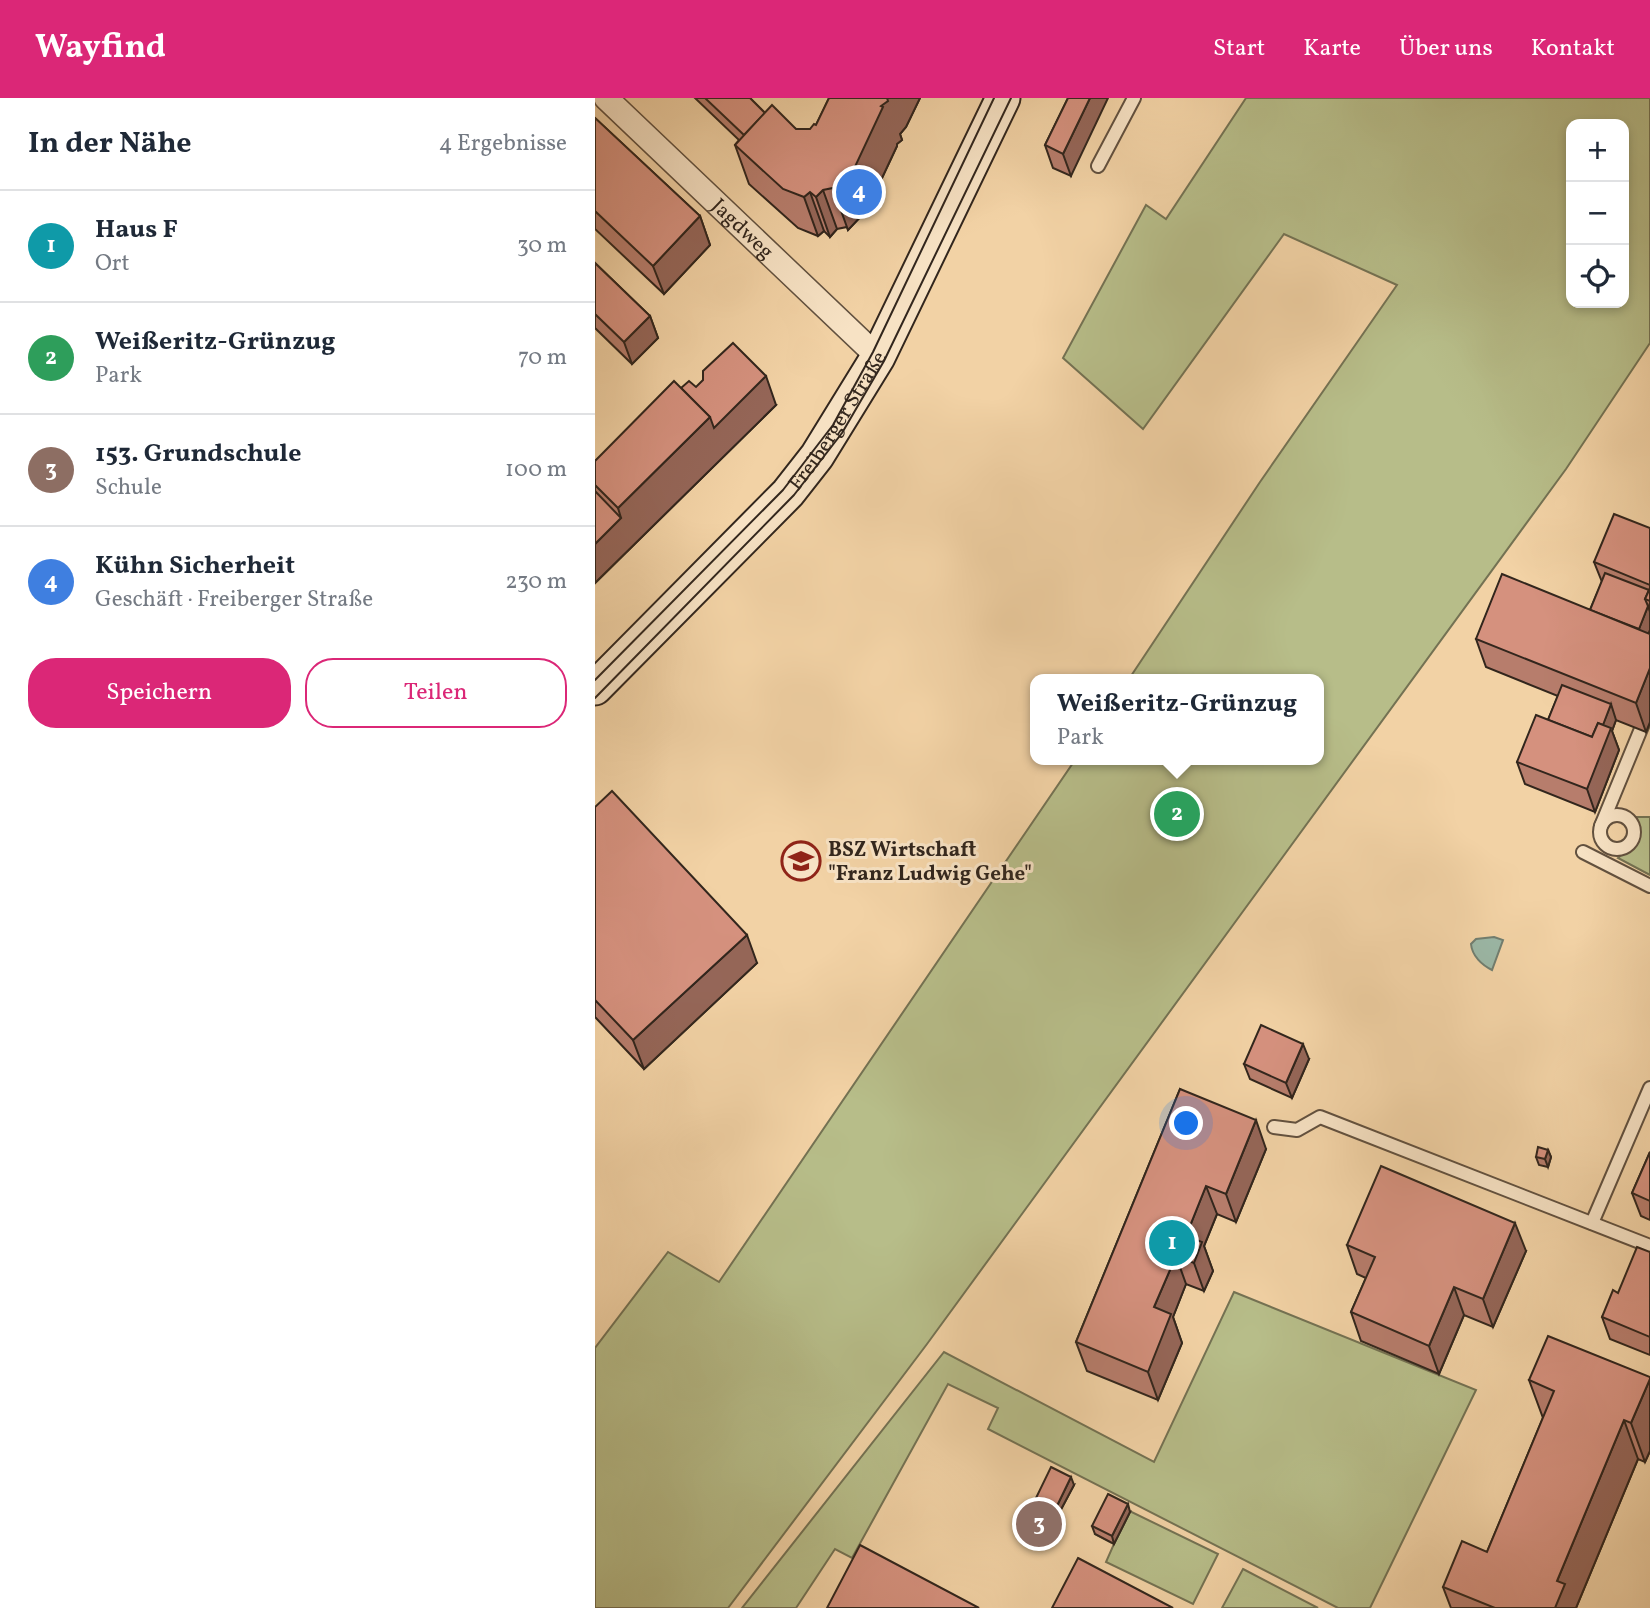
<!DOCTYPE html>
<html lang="de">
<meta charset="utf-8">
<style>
:root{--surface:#fff;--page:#f2f2f3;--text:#1f2937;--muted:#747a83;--line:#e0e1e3;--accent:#db2777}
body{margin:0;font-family:Vollkorn,serif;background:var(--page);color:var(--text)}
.controls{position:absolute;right:21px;top:21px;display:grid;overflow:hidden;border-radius:14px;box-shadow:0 4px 10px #0003}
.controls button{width:63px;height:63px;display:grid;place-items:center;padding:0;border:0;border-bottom:2px solid var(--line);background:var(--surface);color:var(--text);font:35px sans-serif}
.you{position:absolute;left:592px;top:1026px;width:24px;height:24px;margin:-18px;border:5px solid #fff;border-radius:50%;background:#1a73e8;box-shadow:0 0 0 10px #1a73e833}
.badge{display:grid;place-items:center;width:46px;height:46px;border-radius:50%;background:var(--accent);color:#fff;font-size:23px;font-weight:700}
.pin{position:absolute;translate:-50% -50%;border:4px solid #fff;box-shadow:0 2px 7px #0006}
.popup{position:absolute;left:435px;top:576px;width:294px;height:91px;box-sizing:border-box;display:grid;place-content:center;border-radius:14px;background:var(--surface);filter:drop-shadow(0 2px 5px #0005);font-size:23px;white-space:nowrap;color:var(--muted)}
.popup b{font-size:26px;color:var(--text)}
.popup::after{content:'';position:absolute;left:50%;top:100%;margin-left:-14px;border:14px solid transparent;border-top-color:var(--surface)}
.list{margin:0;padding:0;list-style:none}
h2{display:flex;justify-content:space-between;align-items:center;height:91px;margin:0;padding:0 28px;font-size:30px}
h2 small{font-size:23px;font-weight:400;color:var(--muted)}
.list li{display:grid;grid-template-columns:46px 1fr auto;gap:21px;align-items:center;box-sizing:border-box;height:112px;padding:0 28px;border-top:2px solid var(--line)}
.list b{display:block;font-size:26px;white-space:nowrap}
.list p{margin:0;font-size:23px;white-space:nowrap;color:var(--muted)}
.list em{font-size:23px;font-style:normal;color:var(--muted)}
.actions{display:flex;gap:14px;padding:21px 28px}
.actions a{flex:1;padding:16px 0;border:2px solid var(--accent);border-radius:28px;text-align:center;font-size:24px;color:var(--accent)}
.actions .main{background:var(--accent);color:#fff}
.icon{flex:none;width:38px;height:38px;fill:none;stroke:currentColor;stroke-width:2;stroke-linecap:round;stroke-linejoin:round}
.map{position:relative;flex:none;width:1055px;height:1510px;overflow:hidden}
header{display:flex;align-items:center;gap:42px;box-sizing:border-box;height:98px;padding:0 35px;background:var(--accent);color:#fff}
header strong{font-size:33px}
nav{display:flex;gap:38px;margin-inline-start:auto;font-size:24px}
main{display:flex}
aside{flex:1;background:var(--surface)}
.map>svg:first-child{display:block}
</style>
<header>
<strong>Wayfind</strong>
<nav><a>Start</a><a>Karte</a><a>Über uns</a><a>Kontakt</a></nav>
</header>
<main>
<aside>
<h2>In der Nähe<small>4 Ergebnisse</small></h2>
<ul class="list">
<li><span class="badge" style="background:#0f9aa8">1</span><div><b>Haus F</b><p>Ort</p></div><em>30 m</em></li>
<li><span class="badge" style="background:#2e9e5b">2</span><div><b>Weißeritz-Grünzug</b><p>Park</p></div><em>70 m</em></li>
<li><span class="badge" style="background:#8d6e63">3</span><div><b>153. Grundschule</b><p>Schule</p></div><em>100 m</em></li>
<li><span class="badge" style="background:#3f7fe0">4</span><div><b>Kühn Sicherheit</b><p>Geschäft · Freiberger Straße</p></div><em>230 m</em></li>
</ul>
<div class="actions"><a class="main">Speichern</a><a>Teilen</a></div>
</aside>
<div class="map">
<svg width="1055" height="1510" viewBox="0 0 1055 1510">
<rect width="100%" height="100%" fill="#f2d2a5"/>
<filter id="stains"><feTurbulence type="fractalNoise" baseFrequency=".00286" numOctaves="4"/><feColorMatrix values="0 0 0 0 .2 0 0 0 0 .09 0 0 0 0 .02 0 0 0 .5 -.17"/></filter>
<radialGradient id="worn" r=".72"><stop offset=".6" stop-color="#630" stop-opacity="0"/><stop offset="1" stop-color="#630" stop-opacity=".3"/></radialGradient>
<g fill="#b7bd89" stroke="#747253" stroke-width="2" fill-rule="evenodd">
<path d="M651,0H1055V245L971,371L332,1246L133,1510H0V1250L73,1154L124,1184L480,662H724V581H534L665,384L802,187L689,136L548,331L468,260L551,107L571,121ZM976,26H1029V205H976Z"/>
<polygon points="1042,719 1055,719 1055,777 1023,760 1043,742"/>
<polygon points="639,1194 881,1292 775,1510 743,1510 393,1331 403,1310 353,1286 257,1460 240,1451 201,1510 147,1510 349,1254 559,1364"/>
<polygon points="516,1404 623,1456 598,1506 511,1464 519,1446 500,1436"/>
<polygon points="648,1471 723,1510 627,1510"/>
</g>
<path fill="#9bb8a7" stroke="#717e70" stroke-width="2" d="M899,839L908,842L897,872C887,867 877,858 876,846L881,841Z"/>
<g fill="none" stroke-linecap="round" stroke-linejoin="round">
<g stroke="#62513f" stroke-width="16">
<g id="lane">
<polyline points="503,68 539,0"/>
<circle cx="1022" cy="734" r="17"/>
<polyline points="1006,728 1055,609"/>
<polyline points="988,754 1055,788"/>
<polyline points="679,1029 702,1032 725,1019 1055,1148"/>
<polyline points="997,1125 1055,990"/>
</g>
</g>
<g stroke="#62513f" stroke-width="26">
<g id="street">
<path id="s1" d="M11,0L283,259"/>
</g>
</g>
<g stroke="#32261d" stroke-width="37">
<g id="secondary">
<path id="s2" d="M0,590L193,395L222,358L283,259L408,0"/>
</g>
</g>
<use href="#lane" stroke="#f7e2c4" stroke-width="12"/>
<use href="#street" stroke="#f7e2c4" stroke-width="23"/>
<use href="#secondary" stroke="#f7e2c4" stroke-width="33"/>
<g stroke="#32261d" stroke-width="2">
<polyline points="0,582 188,392 238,327 278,254 399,0"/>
<polyline points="0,600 199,397 247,335 289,263 416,0"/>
</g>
</g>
<g fill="#b77d6c" stroke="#32261d" stroke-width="2">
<polygon points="100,0 155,0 170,15 201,31 215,31 221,27 234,0 325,0 311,29 305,36 307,42 302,46 302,48 272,112 253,132 252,129 242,131 235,139 229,133 223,138 203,130 154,86 140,47 144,42"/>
<polygon points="473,0 476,78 458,70 450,47"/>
<polygon points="0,20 105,118 115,147 69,196 0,131"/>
<polygon points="0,165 55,218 63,240 37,266 0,230"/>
<polygon points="101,289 181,307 0,485 0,363 86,290"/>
<polygon points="1055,430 1055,532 1054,535 1055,536 1055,624 1051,634 1021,622 1017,633 1024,652 1000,714 930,686 922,664 953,622 963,598 891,569 881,541 995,512 1007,484 999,464"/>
<polygon points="0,709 162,865 49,971 0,919"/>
<polygon points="714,961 697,1000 655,981 649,966"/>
<polygon points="585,991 671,1051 641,1124 622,1116 609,1148 618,1173 609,1193 591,1186 578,1219 587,1245 563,1302 492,1273 481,1244"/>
<polygon points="953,1052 956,1059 953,1069 944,1067 941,1059"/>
<polygon points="1055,1054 1055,1122 1046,1118 1037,1095"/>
<polygon points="752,1147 931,1153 898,1229 869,1217 844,1276 766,1243 756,1214 771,1180 762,1176"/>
<polygon points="1055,1154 1055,1257 1015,1241 1007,1219 1023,1195"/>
<polygon points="1055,1279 1055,1353 1050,1364 1043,1361 981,1510 856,1510 848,1489 892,1454 948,1320 934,1282"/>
<polygon points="479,1387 462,1419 443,1410 440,1402"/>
<polygon points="535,1414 519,1446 500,1436 497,1428"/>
</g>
<g fill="#956658" stroke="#32261d" stroke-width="2">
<polygon points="292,0 325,0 311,29 305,36 307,42 302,46 302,48 272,112 253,132 239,93 286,8"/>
<polygon points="495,0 513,0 476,78 468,56"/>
<polygon points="228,92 242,131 235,139 221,99"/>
<polygon points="215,94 229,133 223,138 209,99"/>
<polygon points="105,118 115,147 69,196 58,168"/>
<polygon points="55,218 63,240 37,266 29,244"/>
<polygon points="171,278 181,307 0,485 0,446 26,420 23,410 115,319"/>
<polygon points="1053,508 1055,514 1055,532 1045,556 1040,541"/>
<polygon points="1055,570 1055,624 1051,634 1041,605"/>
<polygon points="1016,606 1021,622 1017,633 1024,652 1000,714 992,691 1000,646"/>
<polygon points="152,837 162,865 49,971 38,942"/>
<polygon points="708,946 714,961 697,1000 691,985"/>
<polygon points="661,1022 671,1051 641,1124 631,1096"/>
<polygon points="953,1052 956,1059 953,1069 950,1061"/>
<polygon points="611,1088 622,1116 609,1148 618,1173 609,1193 599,1165 591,1138"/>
<polygon points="920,1125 931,1153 898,1229 888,1201"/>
<polygon points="581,1158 591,1186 578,1219 587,1245 563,1302 553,1274 559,1209"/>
<polygon points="859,1189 869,1217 844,1276 834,1248"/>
<polygon points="1055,1281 1055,1353 1050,1364 1036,1325"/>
<polygon points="1029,1322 1043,1361 981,1510 960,1510 962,1483"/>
<polygon points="476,1379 479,1387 462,1419 460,1412"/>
<polygon points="533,1406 535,1414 519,1446 517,1438"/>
</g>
<g fill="#d5917e" stroke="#32261d" stroke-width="2">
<polygon points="110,0 155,0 170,15 149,37"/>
<polygon points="234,0 292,0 293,3 286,8 288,9 258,73 239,93 238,90 228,92 221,99 215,94 209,99 188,91 140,47 177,7 201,31 215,31 219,26 221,27"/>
<polygon points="473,0 495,0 468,56 450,47"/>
<polygon points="0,20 105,118 58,168 0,113"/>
<polygon points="0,165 55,218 29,244 0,216"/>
<polygon points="138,245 171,278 119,330 115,319 86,290 94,283 101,289 108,282 108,273"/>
<polygon points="79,283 115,319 23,410 0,387 0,363"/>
<polygon points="0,393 26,420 0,446"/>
<polygon points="1019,416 1055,430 1055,487 999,464"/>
<polygon points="1010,475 1054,492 1050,501 1053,508 1044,531 995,512"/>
<polygon points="907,476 1055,536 1055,570 1041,605 881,541"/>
<polygon points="1055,490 1055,503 1050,501"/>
<polygon points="967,587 1016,606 1008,627 1003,625 997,639 953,622"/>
<polygon points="941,617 997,639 1003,625 1016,630 992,691 922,664"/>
<polygon points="17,693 152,837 38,942 0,902 0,709"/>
<polygon points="666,927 708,946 691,985 649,966"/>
<polygon points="585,991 661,1022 631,1096 611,1088 591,1138 607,1144 599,1165 581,1158 559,1209 576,1216 553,1274 481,1244"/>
<polygon points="943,1049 953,1052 950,1061 941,1059"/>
<polygon points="1055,1054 1055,1103 1037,1095"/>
<polygon points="786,1068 920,1125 888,1201 859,1189 834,1248 756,1214 780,1159 752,1147"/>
<polygon points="1042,1149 1055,1154 1055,1239 1007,1219 1018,1192 1023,1195"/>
<polygon points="953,1238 1055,1279 1055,1281 1036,1325 1029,1322 962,1483 970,1486 960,1510 900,1510 848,1489 867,1443 892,1454 959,1293 934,1282"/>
<polygon points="456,1369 476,1379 460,1412 440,1402"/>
<polygon points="513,1396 533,1406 517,1438 497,1428"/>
<polygon points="265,1447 384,1510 232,1510"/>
<polygon points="483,1460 578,1510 457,1510"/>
</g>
<defs>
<g id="school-ring" transform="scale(2.0125)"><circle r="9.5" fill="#f7e2c4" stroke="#8f2418" stroke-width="1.5"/><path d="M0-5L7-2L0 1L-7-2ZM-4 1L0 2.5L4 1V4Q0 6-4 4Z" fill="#8f2418"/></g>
</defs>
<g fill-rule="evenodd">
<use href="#school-ring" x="206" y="763"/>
</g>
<g text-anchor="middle" stroke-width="6" stroke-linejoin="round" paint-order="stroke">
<g font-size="21" fill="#32261d" stroke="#f7e2c4">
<text dy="7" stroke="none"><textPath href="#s1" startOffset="189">Jagdweg</textPath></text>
<text dy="7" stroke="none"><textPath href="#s2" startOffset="362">Freiberger Straße</textPath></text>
</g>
<g font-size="21" font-weight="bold" fill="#32261d" stroke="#f7e2c4" text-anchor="start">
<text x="233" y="758">BSZ Wirtschaft<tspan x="233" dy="24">"Franz Ludwig Gehe"</tspan></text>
</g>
</g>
<rect width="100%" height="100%" filter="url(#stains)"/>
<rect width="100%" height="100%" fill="url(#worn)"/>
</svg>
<div class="controls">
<button>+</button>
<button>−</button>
<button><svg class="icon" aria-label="locate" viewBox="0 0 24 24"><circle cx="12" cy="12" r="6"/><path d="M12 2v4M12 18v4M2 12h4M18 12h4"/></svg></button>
</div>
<div class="you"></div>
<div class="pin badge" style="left:577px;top:1145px;background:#0f9aa8">1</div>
<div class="pin badge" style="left:582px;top:716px;background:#2e9e5b">2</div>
<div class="popup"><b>Weißeritz-Grünzug</b>Park</div>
<div class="pin badge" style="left:444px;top:1426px;background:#8d6e63">3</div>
<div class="pin badge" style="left:264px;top:94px;background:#3f7fe0">4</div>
</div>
</main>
